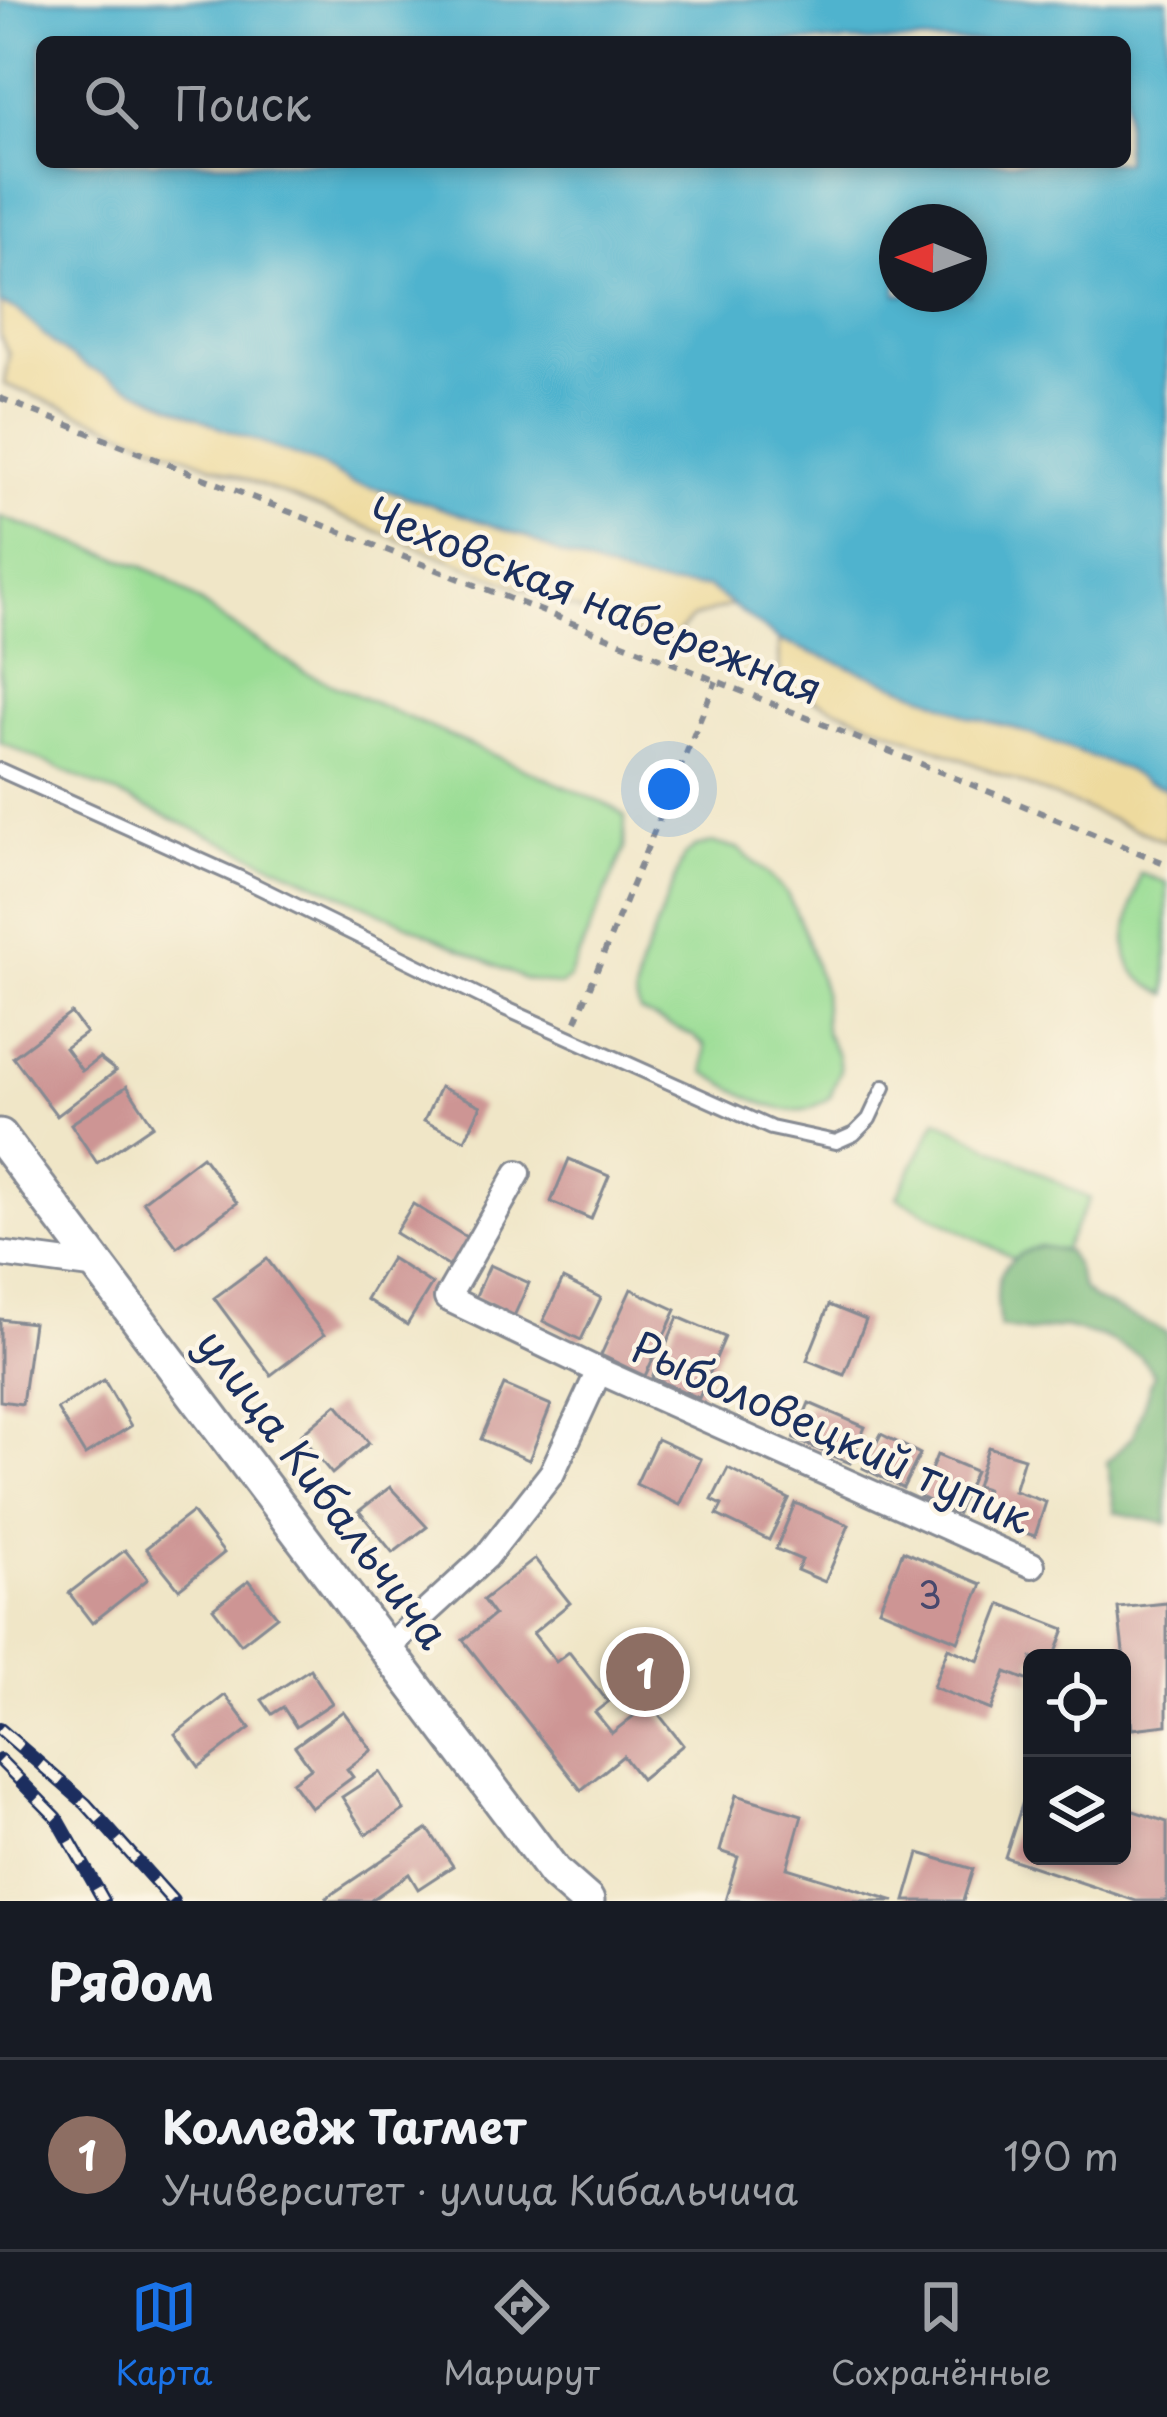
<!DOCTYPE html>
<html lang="ru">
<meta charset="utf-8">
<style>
:root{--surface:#171b24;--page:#242831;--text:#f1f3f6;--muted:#9ea1a6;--line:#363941;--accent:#1a73e8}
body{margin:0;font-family:"Playpen Sans",sans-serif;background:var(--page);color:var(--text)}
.controls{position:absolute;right:36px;bottom:36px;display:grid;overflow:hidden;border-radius:18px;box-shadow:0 6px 18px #0003}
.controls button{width:108px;height:108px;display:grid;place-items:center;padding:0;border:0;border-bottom:3px solid var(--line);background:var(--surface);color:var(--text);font:60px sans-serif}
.compass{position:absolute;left:879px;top:204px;width:108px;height:108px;border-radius:50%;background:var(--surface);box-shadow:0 6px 18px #0003;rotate:271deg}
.you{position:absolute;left:669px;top:789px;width:42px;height:42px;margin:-30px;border:9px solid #fff;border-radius:50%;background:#1a73e8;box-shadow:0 0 0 18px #1a73e833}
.badge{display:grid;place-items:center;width:78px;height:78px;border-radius:50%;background:var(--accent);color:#fff;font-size:39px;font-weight:700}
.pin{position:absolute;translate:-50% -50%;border:6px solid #fff;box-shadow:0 3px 12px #0006}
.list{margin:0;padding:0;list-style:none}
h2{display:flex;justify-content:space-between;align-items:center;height:156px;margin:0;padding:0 48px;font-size:51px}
h2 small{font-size:39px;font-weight:400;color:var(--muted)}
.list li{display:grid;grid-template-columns:78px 1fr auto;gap:36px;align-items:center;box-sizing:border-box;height:192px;padding:0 48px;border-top:3px solid var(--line)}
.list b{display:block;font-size:45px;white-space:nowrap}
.list p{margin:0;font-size:39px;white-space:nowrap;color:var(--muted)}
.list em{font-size:39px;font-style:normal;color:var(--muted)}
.icon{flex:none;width:66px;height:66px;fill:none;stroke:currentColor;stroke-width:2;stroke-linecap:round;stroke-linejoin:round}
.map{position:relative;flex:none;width:1167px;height:1901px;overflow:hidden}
.search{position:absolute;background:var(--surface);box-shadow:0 6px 18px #0003;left:36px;right:36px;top:36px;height:132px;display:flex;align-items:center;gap:30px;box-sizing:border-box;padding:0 42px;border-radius:18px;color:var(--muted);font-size:45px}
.sheet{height:348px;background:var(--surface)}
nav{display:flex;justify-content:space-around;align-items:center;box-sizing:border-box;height:168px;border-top:3px solid var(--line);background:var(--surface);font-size:33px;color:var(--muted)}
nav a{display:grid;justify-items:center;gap:6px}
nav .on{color:var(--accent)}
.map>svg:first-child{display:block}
</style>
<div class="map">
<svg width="1167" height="1901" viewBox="0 0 1167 1901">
<rect width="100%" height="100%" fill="#fcf5e5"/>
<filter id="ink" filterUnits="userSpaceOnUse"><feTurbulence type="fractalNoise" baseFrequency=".00833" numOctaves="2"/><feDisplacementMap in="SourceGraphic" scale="24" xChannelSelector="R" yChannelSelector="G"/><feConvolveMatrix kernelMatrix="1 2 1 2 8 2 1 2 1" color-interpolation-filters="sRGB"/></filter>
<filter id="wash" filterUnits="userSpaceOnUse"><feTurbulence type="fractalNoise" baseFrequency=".004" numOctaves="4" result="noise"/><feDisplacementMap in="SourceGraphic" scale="48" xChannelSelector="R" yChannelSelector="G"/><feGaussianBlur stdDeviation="2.7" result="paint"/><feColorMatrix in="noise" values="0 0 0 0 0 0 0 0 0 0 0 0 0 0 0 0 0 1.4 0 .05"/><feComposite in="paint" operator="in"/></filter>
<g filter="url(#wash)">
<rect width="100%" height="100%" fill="#f0e6c7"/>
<g fill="#9add94" stroke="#5a8679" stroke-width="3">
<polygon points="0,517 139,565 165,577 224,620 304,672 614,808 625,817 624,850 569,978 560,986 524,979 396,919 0,742"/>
<path d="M713,843L737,848L766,872L787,894L803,928L823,989L825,1032L838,1055L840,1070L830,1097C822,1102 814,1108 804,1110C769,1114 734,1089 705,1072V1046L693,1036L640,1012L635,996L640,968L684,856L695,847Z"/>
<path d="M1140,873L1167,883V994C1104,970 1130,924 1140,873Z"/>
<polygon points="937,1119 1090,1199 1049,1277 897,1197"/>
</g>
<path fill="#7bbc7e" stroke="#4b766e" stroke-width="3" d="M1040,1246L1067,1251L1076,1266L1082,1288L1094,1299L1167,1333V1524L1115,1512L1107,1462L1133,1436L1154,1374L1140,1356L1102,1337L1064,1327L1029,1332L1000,1327C994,1283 994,1260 1040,1246Z"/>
<g fill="#eeda9e" stroke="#84847e" stroke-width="3">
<polygon points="0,303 19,311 56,346 87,367 221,428 319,464 351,483 397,493 526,537 562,555 667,586 708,587 732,605 692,618 666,645 4,384 9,354 0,336"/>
<polygon points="779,640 933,699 969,717 1011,727 1125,769 1146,782 1167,789 1167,842 780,686"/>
</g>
<path fill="#4fb3ce" stroke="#357196" stroke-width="3" fill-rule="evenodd" d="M0,0H1167V789L1146,782L1125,769L1011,727L969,717L933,699L779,640L708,587L667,586L631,579L562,555L526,537L397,493L352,483L319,464L221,428L87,367L56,346L19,311L0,303ZM42,42H1125V162H42ZM897,222H969V294H897Z"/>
<g id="blocks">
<g fill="#cd9594">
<polygon points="71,1013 86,1033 65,1048 82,1071 99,1058 116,1071 57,1116 13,1057"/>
<polygon points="127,1086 153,1125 97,1163 71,1124"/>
<polygon points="440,1087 481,1106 465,1140 424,1121"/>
<polygon points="202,1156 237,1203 177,1247 143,1201"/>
<polygon points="569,1159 609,1176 591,1219 551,1202"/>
<polygon points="413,1204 471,1240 453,1269 395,1233"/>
<polygon points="391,1258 432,1284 407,1325 366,1299"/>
<polygon points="267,1259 324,1335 271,1375 214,1298"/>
<polygon points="490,1265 529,1283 514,1316 475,1298"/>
<polygon points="563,1279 601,1298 581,1340 543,1321"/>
<polygon points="631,1289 676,1310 645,1376 601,1355"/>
<polygon points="829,1305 866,1320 844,1375 807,1360"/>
<polygon points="678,1317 725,1337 699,1398 652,1378"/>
<polygon points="0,1319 33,1323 22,1404 0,1401"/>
<polygon points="104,1380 131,1426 85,1455 57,1409"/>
<polygon points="504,1385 551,1405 529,1460 481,1439"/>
<polygon points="809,1403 865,1427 850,1463 794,1439"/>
<polygon points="337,1404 369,1443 332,1474 300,1435"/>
<polygon points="881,1434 920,1454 903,1488 863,1468"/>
<polygon points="657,1439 701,1459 680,1505 636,1484"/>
<polygon points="988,1447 1024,1458 1014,1491 1046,1502 1035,1536 977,1517 986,1489 976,1486"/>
<polygon points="937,1455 975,1471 957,1513 920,1497"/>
<polygon points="728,1468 789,1499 769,1540 717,1515 722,1505 712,1500"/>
<polygon points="390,1487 427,1527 393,1553 359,1511"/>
<polygon points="795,1503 849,1525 825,1582 797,1570 802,1560 776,1549"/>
<polygon points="192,1512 224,1553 179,1589 146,1548"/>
<polygon points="125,1550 148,1579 92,1623 69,1593"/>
<polygon points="903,1551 982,1584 958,1641 879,1609"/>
<polygon points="535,1559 570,1603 533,1633 556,1662 569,1652 608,1702 595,1712 612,1733 650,1703 683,1745 641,1779 623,1756 581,1790 463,1640 494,1615 483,1600"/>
<polygon points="249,1580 277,1616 241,1644 213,1608"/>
<polygon points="1167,1603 1167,1725 1132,1729 1118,1608"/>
<polygon points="1001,1604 1065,1629 1054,1658 1032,1658 1032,1682 1006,1672 991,1710 933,1687 948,1648 979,1661"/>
<polygon points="310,1669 332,1703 296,1727 283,1707 272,1714 262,1700"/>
<polygon points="225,1695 250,1728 199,1767 175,1734"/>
<polygon points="343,1711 372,1750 347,1769 353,1777 311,1808 292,1782 311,1768 295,1746"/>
<polygon points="380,1772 404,1810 366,1835 342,1797"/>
<polygon points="1031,1777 1032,1856 1122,1856 1122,1807 1167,1822 1167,1901 1136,1901 1005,1857"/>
<polygon points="736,1795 802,1815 787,1868 895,1901 725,1901 738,1857 720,1851"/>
<polygon points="428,1829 453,1866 418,1889 409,1874 370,1901 328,1901 326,1898"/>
<polygon points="919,1853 973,1869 963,1901 905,1901"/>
</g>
</g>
</g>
<g filter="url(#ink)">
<use href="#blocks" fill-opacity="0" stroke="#868a92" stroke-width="3"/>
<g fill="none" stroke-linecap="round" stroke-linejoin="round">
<g stroke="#868a92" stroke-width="18">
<polyline id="service" points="0,770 240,878 502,1007 771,1128 836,1142 854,1134 869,1119 884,1087"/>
</g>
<g stroke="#868a92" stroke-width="30">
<g id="minor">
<polyline points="518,1173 447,1298 599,1371 1032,1565"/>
<polyline points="0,1254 98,1267"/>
<polyline points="386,1649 486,1557 552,1473 599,1371"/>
</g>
</g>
<g stroke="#868a92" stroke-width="39">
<polyline id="tertiary" points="0,1136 554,1872 587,1901"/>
</g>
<g stroke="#868a92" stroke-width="6" stroke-dasharray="9 9" stroke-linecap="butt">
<polyline points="0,398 623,643 1167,864"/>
<polyline points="576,1021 716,681"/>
</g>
<use href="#service" stroke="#fff" stroke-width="12"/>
<use href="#minor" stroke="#fff" stroke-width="24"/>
<use href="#tertiary" stroke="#fff" stroke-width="33"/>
<g stroke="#1b2f5e" stroke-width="14">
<g id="rail">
<polyline points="0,1729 86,1804 173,1901"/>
<polyline points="0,1760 57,1818 104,1901"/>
</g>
</g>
<use href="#rail" stroke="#fcf5e5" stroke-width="9" stroke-dasharray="27" stroke-linecap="butt"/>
</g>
</g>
<g text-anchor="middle" stroke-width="9" stroke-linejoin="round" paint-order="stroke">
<g font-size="36" fill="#48486c">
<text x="930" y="1609">3</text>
</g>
<g font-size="42" fill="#1b2f5e" stroke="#fcf5e5">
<text transform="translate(595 601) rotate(22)" y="15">Чеховская набережная</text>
<text transform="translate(831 1433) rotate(24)" y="15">Рыболовецкий тупик</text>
<text transform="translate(322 1489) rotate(53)" y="15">улица Кибальчича</text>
</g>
</g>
</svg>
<div class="controls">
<button><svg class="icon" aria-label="locate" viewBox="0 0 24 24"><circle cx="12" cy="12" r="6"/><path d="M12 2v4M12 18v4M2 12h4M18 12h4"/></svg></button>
<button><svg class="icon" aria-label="layers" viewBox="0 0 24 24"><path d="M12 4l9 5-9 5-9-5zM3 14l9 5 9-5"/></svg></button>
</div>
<svg class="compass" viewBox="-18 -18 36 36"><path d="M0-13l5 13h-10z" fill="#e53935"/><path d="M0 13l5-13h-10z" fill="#9ea1a6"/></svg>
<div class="you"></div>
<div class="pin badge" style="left:645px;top:1672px;background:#8d6e63">1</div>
<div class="search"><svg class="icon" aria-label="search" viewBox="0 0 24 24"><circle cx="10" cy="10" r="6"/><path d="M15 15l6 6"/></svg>Поиск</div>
</div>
<section class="sheet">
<h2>Рядом<small></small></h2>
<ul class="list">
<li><span class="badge" style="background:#8d6e63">1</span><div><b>Колледж Тагмет</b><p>Университет · улица Кибальчича</p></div><em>190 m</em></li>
</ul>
</section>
<nav>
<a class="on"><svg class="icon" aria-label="map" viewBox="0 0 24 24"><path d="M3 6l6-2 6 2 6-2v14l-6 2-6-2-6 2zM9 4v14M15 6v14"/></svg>Карта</a>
<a><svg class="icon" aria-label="directions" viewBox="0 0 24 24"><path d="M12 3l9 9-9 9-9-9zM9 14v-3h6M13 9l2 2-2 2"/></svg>Маршрут</a>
<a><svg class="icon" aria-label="saved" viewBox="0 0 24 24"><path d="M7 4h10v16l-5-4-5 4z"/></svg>Сохранённые</a>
</nav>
